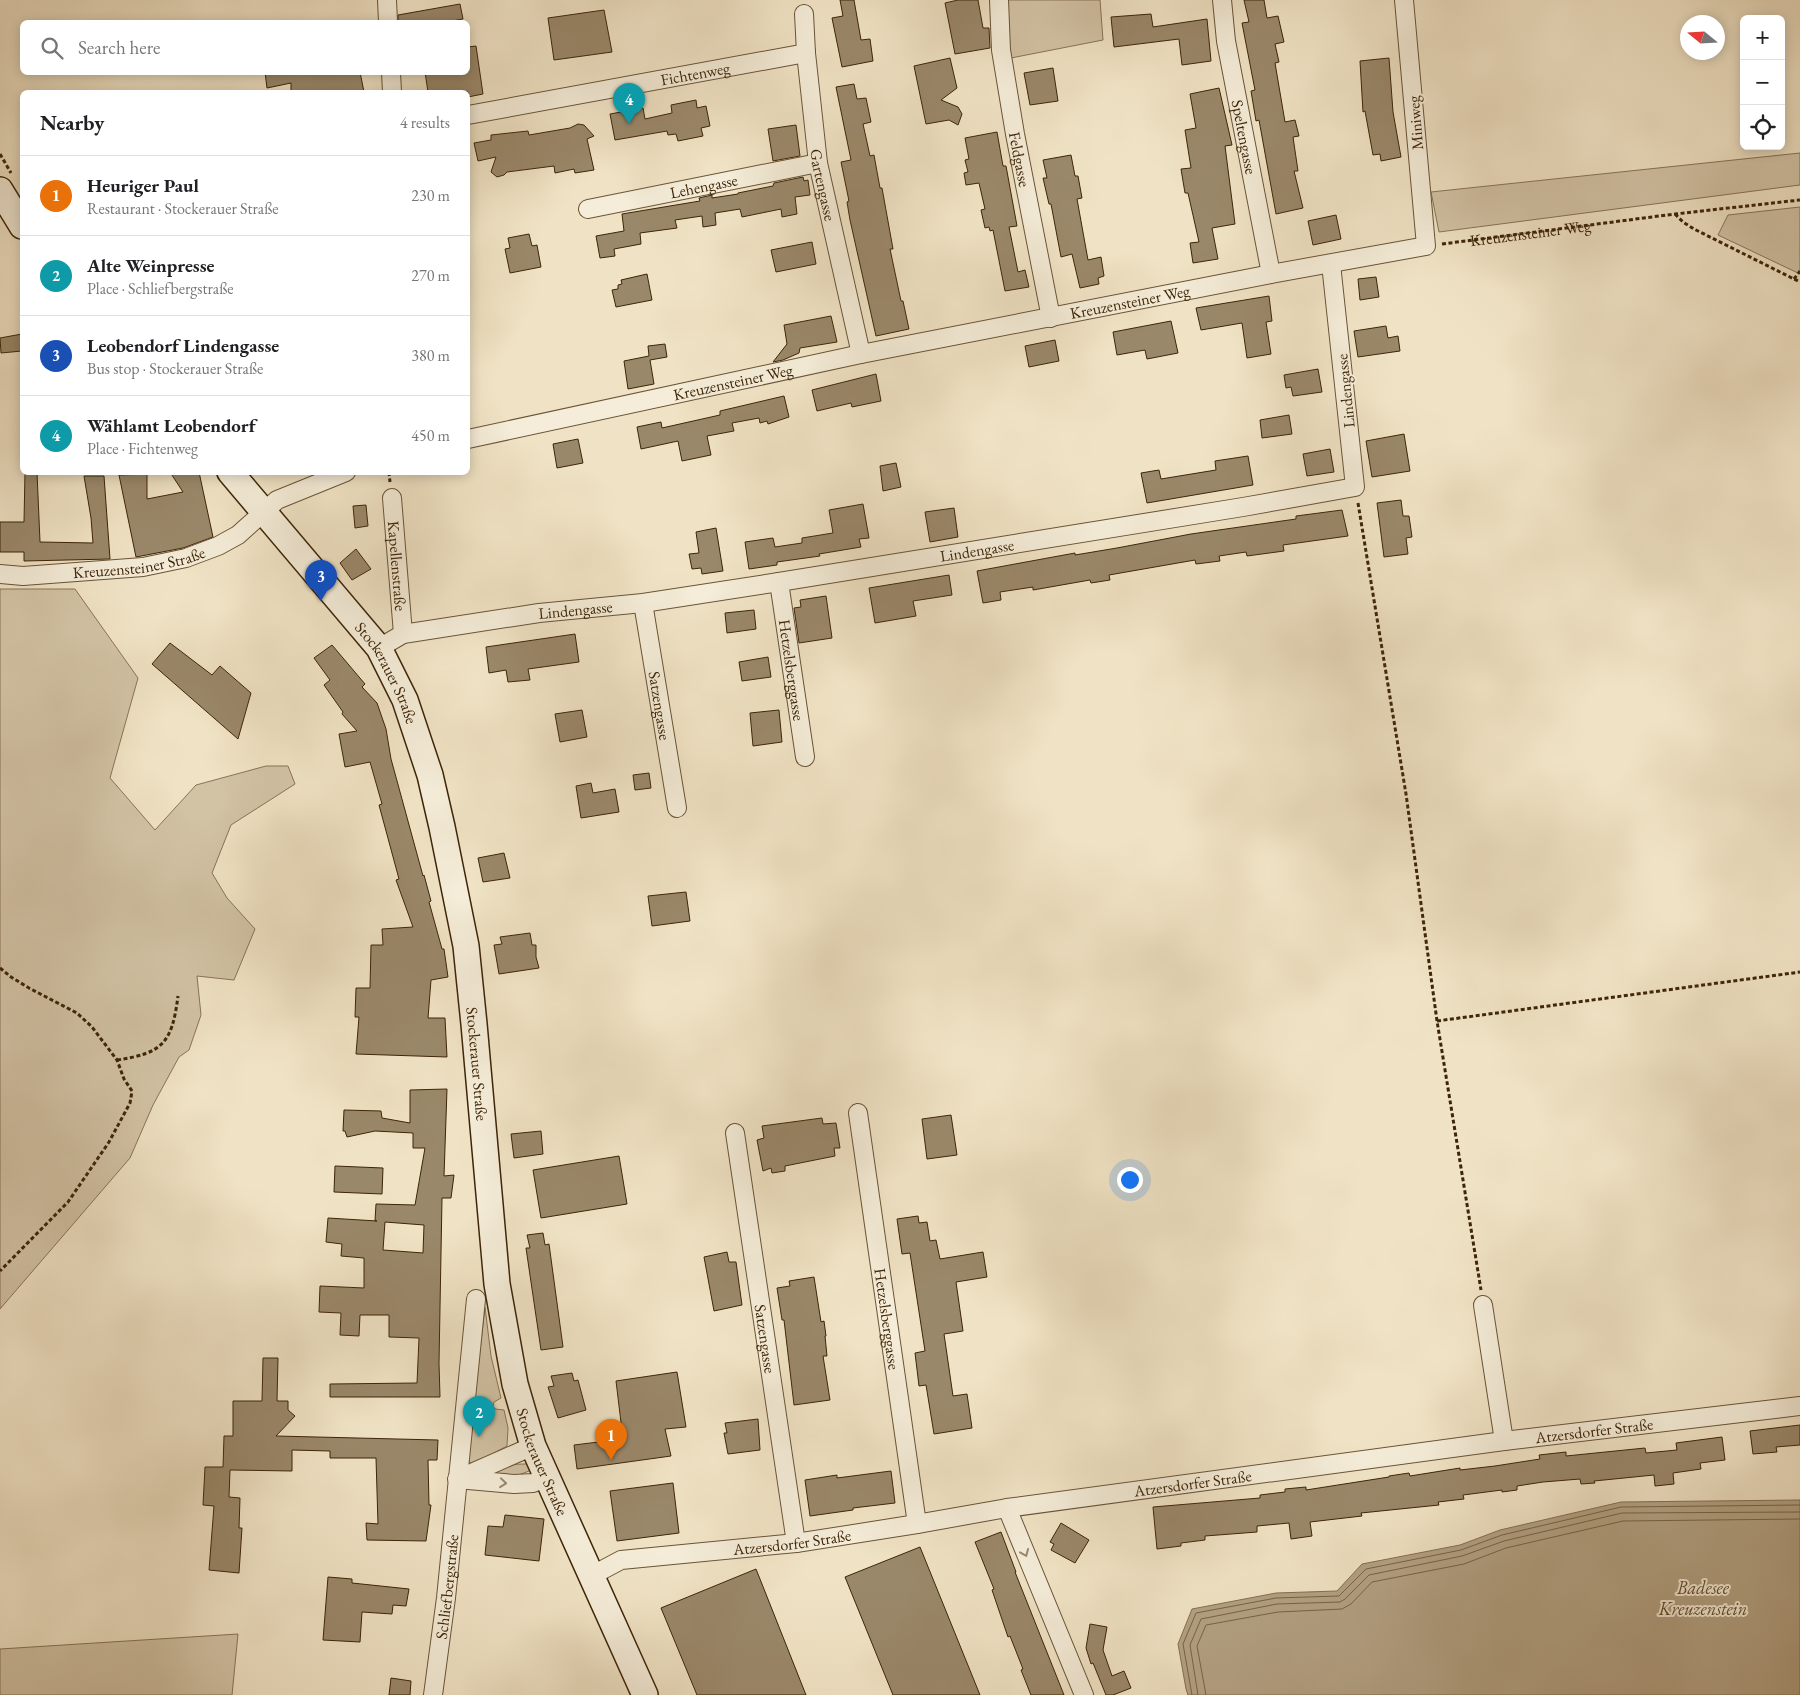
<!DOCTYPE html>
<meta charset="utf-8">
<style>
:root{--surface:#fff;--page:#f2f2f2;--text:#202124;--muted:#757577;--line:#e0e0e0;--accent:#db2777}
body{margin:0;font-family:"EB Garamond",serif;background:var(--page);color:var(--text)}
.controls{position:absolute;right:15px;top:15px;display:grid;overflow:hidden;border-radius:8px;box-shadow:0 2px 12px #0003}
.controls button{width:45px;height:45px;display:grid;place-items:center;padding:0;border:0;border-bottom:1px solid var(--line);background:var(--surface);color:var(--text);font:25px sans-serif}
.compass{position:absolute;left:1680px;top:15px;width:45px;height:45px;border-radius:50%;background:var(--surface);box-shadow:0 2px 12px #0003;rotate:288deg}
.you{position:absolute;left:1129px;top:1179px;width:18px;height:18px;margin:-12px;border:4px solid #fff;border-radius:50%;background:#1a73e8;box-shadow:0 0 0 8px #1a73e833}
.badge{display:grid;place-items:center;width:32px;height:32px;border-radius:50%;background:var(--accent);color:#fff;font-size:16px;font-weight:700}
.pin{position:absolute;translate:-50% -41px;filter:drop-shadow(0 1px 2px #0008)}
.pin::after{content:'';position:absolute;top:26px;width:18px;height:15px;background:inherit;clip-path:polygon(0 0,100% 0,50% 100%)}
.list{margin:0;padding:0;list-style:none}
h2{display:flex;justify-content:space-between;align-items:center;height:65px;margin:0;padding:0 20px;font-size:21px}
h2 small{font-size:16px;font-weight:400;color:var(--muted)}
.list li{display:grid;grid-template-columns:32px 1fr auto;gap:15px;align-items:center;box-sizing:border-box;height:80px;padding:0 20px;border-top:1px solid var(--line)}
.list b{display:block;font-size:19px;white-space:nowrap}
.list p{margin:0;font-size:16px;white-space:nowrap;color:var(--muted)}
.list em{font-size:16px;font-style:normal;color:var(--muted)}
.icon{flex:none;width:28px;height:28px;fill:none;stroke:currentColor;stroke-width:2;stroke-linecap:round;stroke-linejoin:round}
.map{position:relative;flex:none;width:1800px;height:1695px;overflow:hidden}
.search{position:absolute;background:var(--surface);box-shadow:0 2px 12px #0003;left:20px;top:20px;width:450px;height:55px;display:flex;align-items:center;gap:12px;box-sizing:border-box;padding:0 18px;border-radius:8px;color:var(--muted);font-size:19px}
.panel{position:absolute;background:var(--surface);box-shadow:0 2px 12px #0003;left:20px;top:90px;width:450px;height:385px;border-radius:8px}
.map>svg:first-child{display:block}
</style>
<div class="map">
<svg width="1800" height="1695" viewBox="0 0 1800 1695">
<rect width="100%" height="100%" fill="#f0e3c5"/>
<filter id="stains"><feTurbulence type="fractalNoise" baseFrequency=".004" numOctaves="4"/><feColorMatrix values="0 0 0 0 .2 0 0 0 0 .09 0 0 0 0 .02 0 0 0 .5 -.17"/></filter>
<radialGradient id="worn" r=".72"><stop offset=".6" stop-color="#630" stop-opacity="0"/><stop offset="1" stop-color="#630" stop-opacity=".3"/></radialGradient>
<g fill="#d2c3a5" stroke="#887456">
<polygon points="1004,0 1100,0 1103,40 1011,58 1007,51"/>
<polygon points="1800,153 1800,185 1439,232 1431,192"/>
<polygon points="1800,207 1800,274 1718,235 1728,215"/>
<polygon points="0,589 75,589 138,678 110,778 155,830 196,785 266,766 288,766 295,784 231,825 212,873 227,898 255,929 234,980 197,976 201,1015 189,1050 179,1057 153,1105 130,1158 0,1309"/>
<polygon points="485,1307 491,1356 501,1398 494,1402 493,1406 495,1409 504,1410 508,1428 507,1446 473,1464 469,1462 468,1456"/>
<path d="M526,1464L531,1466L529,1471L516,1476L493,1473C500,1465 515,1464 526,1464Z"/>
<polygon points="238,1634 232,1695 0,1695 0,1649"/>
</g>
<polygon fill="#b3a284" stroke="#847052" points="1800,1500 1800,1695 1188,1695 1186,1689 1178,1644 1192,1609 1276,1593 1337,1591 1362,1564 1460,1545 1500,1530 1621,1502"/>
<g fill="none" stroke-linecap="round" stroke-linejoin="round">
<g stroke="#786446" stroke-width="1">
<polyline points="1192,1695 1183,1644 1196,1613 1276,1598 1339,1596 1366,1569 1461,1550 1502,1535 1621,1507 1800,1505"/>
<polyline points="1198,1695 1190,1645 1201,1619 1277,1604 1340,1602 1345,1599 1369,1575 1462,1556 1504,1541 1622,1513 1800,1512"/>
<polyline points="1206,1695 1197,1646 1206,1625 1278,1612 1342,1609 1351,1604 1372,1582 1464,1564 1506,1548 1623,1521 1800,1519"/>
</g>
</g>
<g fill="#9a886a" stroke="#3d2507" fill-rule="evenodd">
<polygon points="840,0 854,0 861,40 870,39 873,61 842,67 832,18 843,16"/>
<polygon points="958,0 978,0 983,28 989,28 990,48 955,54 945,3"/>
<polygon points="1244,0 1264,0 1267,18 1278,16 1284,42 1275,44 1279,62 1275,63 1285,122 1295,120 1299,136 1293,137 1298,171 1294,171 1303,208 1276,214 1259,120 1256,121 1251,91 1255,90 1242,23 1249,22"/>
<polygon points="460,4 463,19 447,22 398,22 398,15"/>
<polygon points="604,10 612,52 554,60 548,18"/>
<polygon points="1151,14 1153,27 1207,19 1211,61 1182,65 1179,39 1114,47 1111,17"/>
<polygon points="476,46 483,94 468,97 468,92 428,92 425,72 468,72 468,47"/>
<polygon points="950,58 957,88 941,100 958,107 962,114 958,125 949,120 926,124 914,66"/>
<polygon points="1389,58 1393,112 1401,157 1381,161 1380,154 1373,155 1365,111 1363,112 1360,61"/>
<polygon points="1053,68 1058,101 1030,105 1024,73"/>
<polygon points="265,72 360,72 364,92 291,92 291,83 267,88"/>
<polygon points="854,84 857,99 866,98 871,122 863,124 870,156 874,155 880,188 882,188 893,249 890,249 901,301 903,301 909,329 876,336 850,220 847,202 849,201 841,162 851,160 836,87"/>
<polygon points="1219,88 1232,145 1225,146 1235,224 1212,228 1218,259 1193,263 1190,243 1199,242 1188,193 1185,193 1181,169 1191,168 1185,130 1196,128 1190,94"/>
<polygon points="696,100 697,108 706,106 710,126 701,128 703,136 678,141 676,134 668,135 667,131 615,140 610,114 643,108 645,119 672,113 671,105"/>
<polygon points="578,124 584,125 594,136 587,139 594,170 575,173 574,169 555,173 554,166 507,172 504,175 497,177 491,172 496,157 478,161 474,143 491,140 491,135 528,131 529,135 570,128"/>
<polygon points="796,125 800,156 773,161 768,129"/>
<polygon points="997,132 1003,166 1006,166 1017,226 1009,227 1018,272 1025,270 1029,287 1005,291 993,230 990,231 989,227 985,228 981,210 985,209 979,183 966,185 964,173 968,172 965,160 969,159 965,138"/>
<polygon points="1071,155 1075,176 1078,176 1082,198 1077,199 1088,260 1101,257 1104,276 1098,278 1099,284 1080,288 1072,254 1061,257 1051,204 1049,204 1043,178 1047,178 1043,160"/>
<polygon points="803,177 804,181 808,180 810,195 795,197 797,214 782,217 781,209 742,217 740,209 715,213 716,225 703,227 702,216 675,220 677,228 640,233 641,244 614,249 615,256 600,258 596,236 624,231 622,214 700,201 699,198 712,195 712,198 738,194 738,193 773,186 774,183"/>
<polygon points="1336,215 1341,239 1313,245 1308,221"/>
<polygon points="529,234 532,246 537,245 541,267 510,273 505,249 510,248 508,238"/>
<polygon points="812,242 816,264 776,272 771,250"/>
<polygon points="647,274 652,300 616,307 612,290 618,289 618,285 622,284 621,280"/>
<polygon points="1376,277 1379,297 1360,300 1358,279"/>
<polygon points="1269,296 1272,321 1266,322 1271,354 1247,358 1242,323 1201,330 1196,308"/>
<polygon points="831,316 837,342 800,348 799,353 783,360 773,362 787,344 784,325"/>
<polygon points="1171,321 1178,353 1147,359 1145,350 1117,355 1113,332"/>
<polygon points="1386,326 1388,338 1398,336 1400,351 1358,357 1354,331"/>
<polygon points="22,334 22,351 1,353 0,338"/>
<polygon points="1055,340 1059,361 1029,367 1025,346"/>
<polygon points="665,344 667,357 650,360 654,384 628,389 624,361 649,356 648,346"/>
<polygon points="1318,369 1322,392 1293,396 1291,387 1286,388 1284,375"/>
<polygon points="876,374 881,401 852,407 851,403 817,411 812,390"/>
<polygon points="784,396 789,417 768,424 767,421 760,423 759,418 732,423 734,431 707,436 711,455 682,461 678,441 641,449 637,427 661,422 662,428 720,415 720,411"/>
<polygon points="1289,415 1292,434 1262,438 1260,420"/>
<polygon points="1404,434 1410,471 1372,477 1366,441"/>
<polygon points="578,439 583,463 557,468 553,444"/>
<polygon points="1330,449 1334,472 1307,476 1303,454"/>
<polygon points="1248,456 1253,485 1147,503 1141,473 1159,470 1161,479 1216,470 1215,461"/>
<polygon points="896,463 901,487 883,491 880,466"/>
<polygon points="25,472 37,472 40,542 93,543 91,518 84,476 104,476 110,559 24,561 24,552 0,552 0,522 24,522"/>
<polygon points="170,472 199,472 213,537 183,548 136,557 119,475 147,474 147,499 183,492"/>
<polygon points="1401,500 1403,516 1409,516 1412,537 1406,538 1408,554 1384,557 1377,503"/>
<polygon points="863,504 869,538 859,539 861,547 819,554 820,556 777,562 777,565 749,569 745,542 773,538 775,547 802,543 802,538 833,533 829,510"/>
<polygon points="366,505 368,526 355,528 353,506"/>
<polygon points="954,508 958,537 930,542 925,512"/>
<polygon points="1342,510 1348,536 1283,545 1284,551 1247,556 1246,552 1219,556 1220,561 1196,564 1195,560 1109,575 1110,580 1091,583 1090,580 1033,590 1033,587 1000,592 1001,600 983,603 977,571 1075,553 1075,555 1117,548 1191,534 1296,519 1296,516"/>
<polygon points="716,528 723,571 702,574 701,568 692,569 689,554 699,553 696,532"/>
<polygon points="356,549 371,569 352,580 340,563"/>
<polygon points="949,575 952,595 913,601 916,616 875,623 869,588"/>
<polygon points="826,596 832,638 799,643 794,608 801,607 800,600"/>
<polygon points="754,610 756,629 727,633 725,613"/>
<polygon points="575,634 579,662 528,669 530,680 508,682 506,670 489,673 486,647"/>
<polygon points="170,643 212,675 220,666 251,693 238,739 152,664"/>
<polygon points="332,645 365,684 362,687 377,703 386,729 391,759 423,876 424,875 431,901 429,902 442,949 444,949 448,977 431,980 428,1018 445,1018 447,1057 356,1054 359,1017 355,1017 356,988 370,988 371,945 383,945 382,929 413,927 396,880 399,879 379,805 382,804 370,762 345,767 339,734 357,731 342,714 343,712 324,685 330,680 314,658"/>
<polygon points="768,657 771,677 742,681 739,662"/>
<polygon points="582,710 587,737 560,742 555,714"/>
<polygon points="779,710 782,742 753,746 750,713"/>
<polygon points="649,773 651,788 635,790 633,775"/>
<polygon points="591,783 593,793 615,789 619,812 581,818 576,786"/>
<polygon points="504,853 510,878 483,882 478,858"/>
<polygon points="686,892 690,921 652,926 648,896"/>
<polygon points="530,933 532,945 536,945 536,957 539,968 499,974 494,945 502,944 500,937"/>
<path d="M447,1089L444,1176L454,1175L451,1198H442L439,1363L440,1397H330V1384L417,1383L419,1338L389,1337V1315H360L359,1336L340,1335L341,1313L319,1312L320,1286L364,1288V1258L341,1256L342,1244L326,1242L328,1218L377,1221H375L376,1204L415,1205L425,1148H413V1133L375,1131L347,1137L345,1131H343L344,1110L381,1111L382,1118L410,1123V1090ZM385,1222L424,1225L423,1253L383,1250Z"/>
<polygon points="951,1115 957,1155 927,1159 922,1119"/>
<polygon points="822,1118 823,1124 836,1123 840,1148 834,1148 835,1156 785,1166 785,1171 772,1173 771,1168 763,1171 757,1140 764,1138 762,1126"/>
<polygon points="541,1131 543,1154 514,1158 511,1134"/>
<polygon points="619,1156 627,1204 541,1218 533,1170"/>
<polygon points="335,1166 383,1168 382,1194 334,1192"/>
<polygon points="918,1216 919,1223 927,1222 930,1241 936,1240 940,1259 983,1252 987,1277 956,1282 963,1331 944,1334 953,1396 967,1394 972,1428 934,1434 926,1385 919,1386 915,1353 925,1351 910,1253 902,1254 897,1219"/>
<polygon points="543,1233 545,1245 549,1244 563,1347 541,1350 526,1248 530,1248 527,1235"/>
<polygon points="727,1252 729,1262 736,1262 742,1305 714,1311 704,1257"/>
<polygon points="814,1277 821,1322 824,1321 826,1336 825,1336 827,1356 823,1356 830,1400 794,1405 784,1320 782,1320 777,1288 790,1286 789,1281"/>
<polygon points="263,1358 278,1358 277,1401 288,1401 288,1410 295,1416 276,1436 438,1440 437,1460 428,1460 429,1505 431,1505 426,1541 367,1540 366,1523 378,1524 376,1458 330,1458 330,1451 292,1450 292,1471 230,1470 229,1497 240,1498 239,1528 242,1528 239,1573 209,1570 214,1506 203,1505 205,1467 223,1467 224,1436 233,1436 233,1401 262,1401"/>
<polygon points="677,1372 686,1427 665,1429 671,1456 577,1469 574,1445 623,1439 616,1381"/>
<polygon points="572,1373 574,1381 578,1380 586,1410 558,1418 548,1387 554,1386 551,1376"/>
<polygon points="758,1419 760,1450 728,1454 724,1433 727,1433 725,1423"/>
<polygon points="1800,1425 1800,1445 1776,1447 1777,1452 1753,1454 1750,1431"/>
<polygon points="1722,1437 1725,1460 1700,1463 1701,1469 1673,1473 1674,1484 1655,1486 1654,1475 1594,1481 1595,1483 1581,1484 1580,1479 1543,1482 1517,1486 1517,1490 1502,1492 1502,1490 1463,1495 1464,1499 1438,1502 1439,1505 1361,1513 1362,1516 1310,1522 1312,1536 1291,1539 1289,1523 1257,1526 1257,1532 1205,1536 1205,1540 1181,1543 1181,1546 1157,1549 1153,1507 1260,1498 1260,1495 1285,1492 1285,1489 1306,1487 1306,1490 1389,1477 1389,1476 1409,1473 1410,1476 1460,1468 1460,1470 1495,1466 1540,1459 1539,1455 1566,1452 1566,1456 1645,1448 1646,1453 1677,1450 1676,1443"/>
<polygon points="891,1471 895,1503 853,1508 853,1510 810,1516 805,1480 837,1475 837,1478"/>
<polygon points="673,1483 679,1533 617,1541 610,1491"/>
<polygon points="505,1515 544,1519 539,1561 485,1555 488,1526 503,1527"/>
<polygon points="1061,1523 1089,1540 1075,1563 1051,1550 1054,1544 1050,1542"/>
<polygon points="1001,1532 1016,1572 1015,1572 1064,1695 1031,1695 1021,1670 1023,1669 1010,1636 1008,1637 992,1590 994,1589 975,1542"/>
<polygon points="920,1547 980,1695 893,1695 845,1577"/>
<polygon points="756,1569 806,1695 697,1695 661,1608"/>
<polygon points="328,1577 352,1579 352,1583 409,1589 406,1606 393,1605 392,1614 362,1612 360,1642 323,1640"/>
<polygon points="1090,1624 1107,1627 1103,1650 1112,1676 1124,1671 1131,1688 1113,1695 1106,1695 1093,1663 1091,1664 1086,1648"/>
<polygon points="391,1678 411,1681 410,1695 389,1695"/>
</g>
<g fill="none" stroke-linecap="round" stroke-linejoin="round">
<g stroke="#6a5436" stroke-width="20">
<g id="street">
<polyline points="387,0 388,22"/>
<path id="s2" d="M999,0L1001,50L1015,134L1051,318"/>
<path id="s3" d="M1222,0L1226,41L1271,274"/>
<path id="s4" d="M804,14L806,53L818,163L861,354"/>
<polyline points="391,72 392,92"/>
<path id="s5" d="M468,115L806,53"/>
<path id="s6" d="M588,209L818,163"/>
<path id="s7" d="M468,439L861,354L1271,274L1426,246L1404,0"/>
<path id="s8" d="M392,498L403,634"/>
<path id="s9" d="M0,574L23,576L143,567L186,558L218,546L238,535L277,500L346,472"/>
<path id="s10" d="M779,582L805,757"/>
<path id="s11" d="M643,603L677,808"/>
<path id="s12" d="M379,648L403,634L539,613L643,603L779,582L1243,507L1355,487L1331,264"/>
<path id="s13" d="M858,1113L917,1524"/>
<path id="s14" d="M735,1133L796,1543"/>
<polyline points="1483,1305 1504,1441"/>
<polyline points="457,1479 514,1484 533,1483 548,1477"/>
<polyline points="458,1479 533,1446"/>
<polyline points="1007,1508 1084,1695"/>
<path id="s15" d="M591,1576L621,1560L796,1543L917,1524L1007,1508L1504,1441L1800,1406"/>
<path id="s16" d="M433,1695L446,1598L476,1299"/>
</g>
</g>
<g stroke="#3d2507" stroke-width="28">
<g id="secondary">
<polyline points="0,190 22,226"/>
<path id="s17" d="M230,472L379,648L405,700L430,775L442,827L466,946L474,1024L497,1284L515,1384L533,1446L645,1695"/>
</g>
</g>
<g stroke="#3d2507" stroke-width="3" stroke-dasharray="4 2.5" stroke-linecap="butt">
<polyline points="0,154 11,173"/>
<polyline points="1675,214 1683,222 1694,229 1800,282"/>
<path id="s1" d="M1442,244L1675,214L1800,200"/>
<polyline points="1794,279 1800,271"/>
<polyline points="389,472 390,482"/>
<polyline points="1358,503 1406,794 1437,1021 1481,1290"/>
<polyline points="0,968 11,977 29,988 77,1013 92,1027 117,1060 124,1079 132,1091 130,1103 109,1142 68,1202 0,1271"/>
<polyline points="1437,1021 1800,972"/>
<path d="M117,1060C163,1053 172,1043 178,996"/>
</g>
<use href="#street" stroke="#f5edd9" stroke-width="18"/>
<use href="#secondary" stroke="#f5edd9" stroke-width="25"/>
</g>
<defs><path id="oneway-chevron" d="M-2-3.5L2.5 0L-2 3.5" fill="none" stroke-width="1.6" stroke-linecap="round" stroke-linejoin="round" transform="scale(1.25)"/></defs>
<g stroke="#998970">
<use href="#oneway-chevron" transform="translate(503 1483) rotate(6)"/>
<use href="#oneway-chevron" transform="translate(1025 1553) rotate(67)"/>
</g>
<g text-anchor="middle" stroke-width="4" stroke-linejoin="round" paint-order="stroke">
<g font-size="16" fill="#3d2507" stroke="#f5edd9">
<text dy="6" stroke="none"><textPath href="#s5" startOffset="231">Fichtenweg</textPath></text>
<text transform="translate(1415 123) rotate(-95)" y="6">Miniweg</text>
<text dy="6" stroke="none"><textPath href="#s3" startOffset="139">Speltengasse</textPath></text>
<text dy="6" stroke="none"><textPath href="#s2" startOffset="161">Feldgasse</textPath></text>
<text dy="6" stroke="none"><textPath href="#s4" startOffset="172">Gartengasse</textPath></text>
<text dy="6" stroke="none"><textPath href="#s6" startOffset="118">Lehengasse</textPath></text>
<text dy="6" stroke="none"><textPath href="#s1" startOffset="89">Kreuzensteiner Weg</textPath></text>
<text dy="6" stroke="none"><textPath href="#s7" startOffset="676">Kreuzensteiner Weg</textPath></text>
<text dy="6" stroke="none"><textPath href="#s7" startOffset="271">Kreuzensteiner Weg</textPath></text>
<text transform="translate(1345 391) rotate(-96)" y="6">Lindengasse</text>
<text dy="6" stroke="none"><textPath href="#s12" startOffset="608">Lindengasse</textPath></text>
<text dy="6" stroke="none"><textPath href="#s9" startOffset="140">Kreuzensteiner Straße</textPath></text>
<text dy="6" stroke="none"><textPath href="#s8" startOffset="68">Kapellenstraße</textPath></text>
<text dy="6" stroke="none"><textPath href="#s12" startOffset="202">Lindengasse</textPath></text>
<text dy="6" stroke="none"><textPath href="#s10" startOffset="89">Hetzelsberggasse</textPath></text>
<text dy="6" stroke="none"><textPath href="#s17" startOffset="256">Stockerauer Straße</textPath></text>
<text dy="6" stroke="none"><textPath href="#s11" startOffset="104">Satzengasse</textPath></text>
<text dy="6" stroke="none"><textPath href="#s17" startOffset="661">Stockerauer Straße</textPath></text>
<text dy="6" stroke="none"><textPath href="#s13" startOffset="208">Hetzelsberggasse</textPath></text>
<text dy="6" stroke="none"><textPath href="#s14" startOffset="208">Satzengasse</textPath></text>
<text dy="6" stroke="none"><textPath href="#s15" startOffset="1016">Atzersdorfer Straße</textPath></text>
<text dy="6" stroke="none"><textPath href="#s17" startOffset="1066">Stockerauer Straße</textPath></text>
<text dy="6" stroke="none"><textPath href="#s15" startOffset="611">Atzersdorfer Straße</textPath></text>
<text dy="6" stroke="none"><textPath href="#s15" startOffset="206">Atzersdorfer Straße</textPath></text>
<text dy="6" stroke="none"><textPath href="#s16" startOffset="109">Schliefbergstraße</textPath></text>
</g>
<g font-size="18" font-style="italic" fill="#604a2c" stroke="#f5edd9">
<text x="1703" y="1594">Badesee<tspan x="1703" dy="21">Kreuzenstein</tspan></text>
</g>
</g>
<rect width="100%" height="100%" filter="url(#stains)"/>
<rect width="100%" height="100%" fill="url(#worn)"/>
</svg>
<div class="controls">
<button>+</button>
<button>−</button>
<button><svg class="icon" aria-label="locate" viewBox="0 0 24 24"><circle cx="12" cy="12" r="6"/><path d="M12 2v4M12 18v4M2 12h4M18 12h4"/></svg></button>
</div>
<svg class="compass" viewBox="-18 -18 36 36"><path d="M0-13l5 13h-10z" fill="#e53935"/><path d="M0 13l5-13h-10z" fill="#757577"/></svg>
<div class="you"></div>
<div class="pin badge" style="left:611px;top:1460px;background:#e8710a">1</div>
<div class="pin badge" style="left:479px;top:1437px;background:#0f9aa8">2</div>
<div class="pin badge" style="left:321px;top:601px;background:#1a4fb4">3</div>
<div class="pin badge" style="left:629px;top:124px;background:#0f9aa8">4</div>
<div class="search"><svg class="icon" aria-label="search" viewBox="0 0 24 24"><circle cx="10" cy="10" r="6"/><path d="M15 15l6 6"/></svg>Search here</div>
<section class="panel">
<h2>Nearby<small>4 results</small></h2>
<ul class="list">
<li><span class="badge" style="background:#e8710a">1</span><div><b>Heuriger Paul</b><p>Restaurant · Stockerauer Straße</p></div><em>230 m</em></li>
<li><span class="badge" style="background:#0f9aa8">2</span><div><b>Alte Weinpresse</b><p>Place · Schliefbergstraße</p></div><em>270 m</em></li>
<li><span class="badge" style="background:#1a4fb4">3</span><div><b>Leobendorf Lindengasse</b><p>Bus stop · Stockerauer Straße</p></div><em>380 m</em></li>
<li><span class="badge" style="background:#0f9aa8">4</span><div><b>Wählamt Leobendorf</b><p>Place · Fichtenweg</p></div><em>450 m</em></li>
</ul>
</section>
</div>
